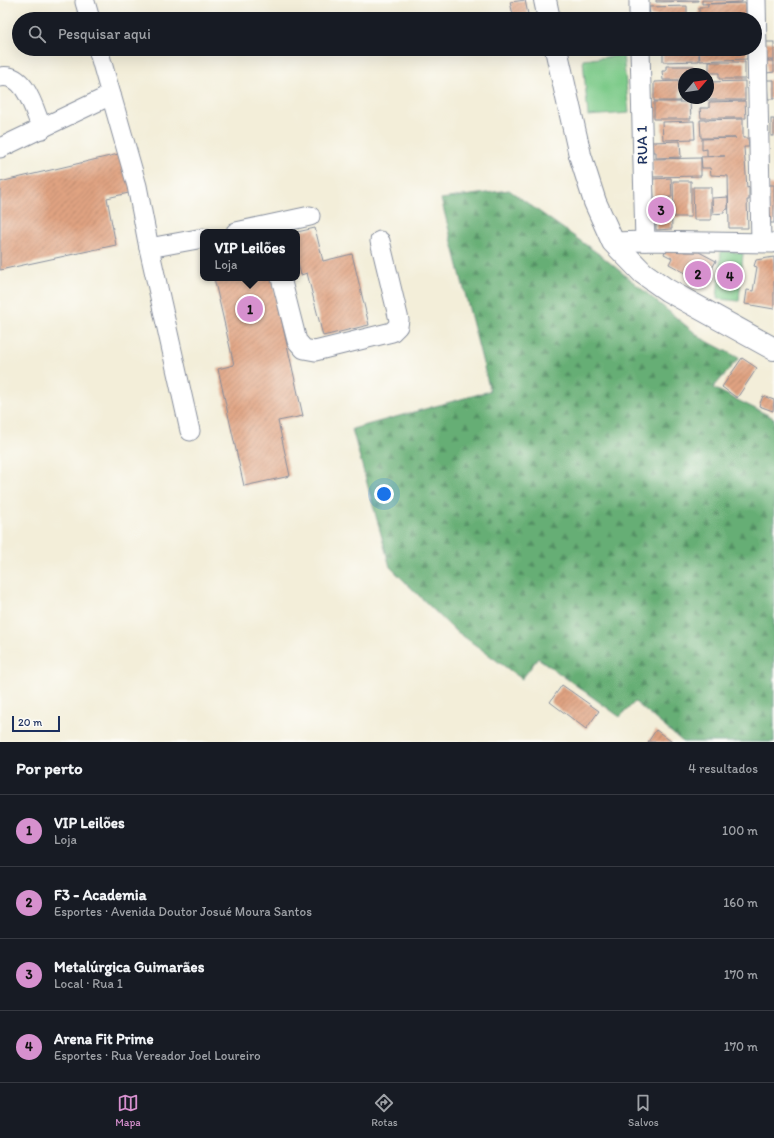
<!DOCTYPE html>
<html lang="pt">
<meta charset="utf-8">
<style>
:root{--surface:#171b24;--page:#242831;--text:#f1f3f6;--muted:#9ea1a6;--line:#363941;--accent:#d690ce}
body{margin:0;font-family:Itim,sans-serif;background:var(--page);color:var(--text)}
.compass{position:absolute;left:678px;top:68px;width:36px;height:36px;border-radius:50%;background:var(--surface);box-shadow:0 4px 16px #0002;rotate:61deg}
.scale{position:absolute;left:12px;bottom:10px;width:48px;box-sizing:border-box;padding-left:4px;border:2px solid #1b2f5e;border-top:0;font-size:11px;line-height:14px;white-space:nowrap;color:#1b2f5e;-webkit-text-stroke:3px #fdfcf7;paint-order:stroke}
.you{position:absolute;left:384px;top:494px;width:14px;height:14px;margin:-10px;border:3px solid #fff;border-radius:50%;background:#1a73e8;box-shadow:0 0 0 6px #1a73e833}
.badge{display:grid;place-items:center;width:26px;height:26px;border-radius:50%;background:var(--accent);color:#111;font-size:13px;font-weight:700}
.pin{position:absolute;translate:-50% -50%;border:2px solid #fff;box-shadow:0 1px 4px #0006}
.popup{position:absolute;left:200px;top:229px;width:100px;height:52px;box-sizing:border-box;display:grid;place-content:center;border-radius:8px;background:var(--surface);filter:drop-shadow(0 1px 3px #0005);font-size:13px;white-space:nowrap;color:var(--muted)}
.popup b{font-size:15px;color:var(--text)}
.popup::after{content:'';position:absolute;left:50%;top:100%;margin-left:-8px;border:8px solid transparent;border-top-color:var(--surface)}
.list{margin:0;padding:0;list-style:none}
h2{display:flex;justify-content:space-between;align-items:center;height:52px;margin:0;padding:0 16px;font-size:17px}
h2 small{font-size:13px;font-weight:400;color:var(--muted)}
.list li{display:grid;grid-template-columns:26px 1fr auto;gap:12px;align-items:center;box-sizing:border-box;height:72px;padding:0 16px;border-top:1px solid var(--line)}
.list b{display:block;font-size:15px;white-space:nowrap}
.list p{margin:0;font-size:13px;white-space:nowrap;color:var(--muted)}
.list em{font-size:13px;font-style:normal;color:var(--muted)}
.icon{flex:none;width:22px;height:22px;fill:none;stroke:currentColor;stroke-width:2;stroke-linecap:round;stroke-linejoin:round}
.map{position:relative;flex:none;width:774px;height:742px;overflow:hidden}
.search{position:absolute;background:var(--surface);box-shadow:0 4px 16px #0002;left:12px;right:12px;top:12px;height:44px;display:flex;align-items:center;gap:10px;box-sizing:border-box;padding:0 14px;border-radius:22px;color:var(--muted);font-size:15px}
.sheet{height:340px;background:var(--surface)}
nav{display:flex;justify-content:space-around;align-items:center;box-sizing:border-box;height:56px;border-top:1px solid var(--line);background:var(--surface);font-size:11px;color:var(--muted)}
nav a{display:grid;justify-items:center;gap:2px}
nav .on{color:var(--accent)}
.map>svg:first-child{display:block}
</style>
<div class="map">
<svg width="774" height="742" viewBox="0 0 774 742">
<defs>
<pattern id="forest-firs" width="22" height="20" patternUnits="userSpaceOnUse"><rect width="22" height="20" fill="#66ae75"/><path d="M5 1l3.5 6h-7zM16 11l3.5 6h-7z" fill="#538e63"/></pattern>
<pattern id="building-hatch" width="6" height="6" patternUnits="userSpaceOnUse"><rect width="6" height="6" fill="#e0a381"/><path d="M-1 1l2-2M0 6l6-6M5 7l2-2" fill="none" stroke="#b5856d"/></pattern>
</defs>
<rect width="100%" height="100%" fill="#fdfcf7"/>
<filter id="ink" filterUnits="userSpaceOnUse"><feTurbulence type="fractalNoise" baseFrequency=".025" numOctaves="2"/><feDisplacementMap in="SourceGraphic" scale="8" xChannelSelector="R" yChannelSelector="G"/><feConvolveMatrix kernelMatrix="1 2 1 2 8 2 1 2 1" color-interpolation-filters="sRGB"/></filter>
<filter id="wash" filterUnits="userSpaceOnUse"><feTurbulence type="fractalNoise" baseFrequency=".012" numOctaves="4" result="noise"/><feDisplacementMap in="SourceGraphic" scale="16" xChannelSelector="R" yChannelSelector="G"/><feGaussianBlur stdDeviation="0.9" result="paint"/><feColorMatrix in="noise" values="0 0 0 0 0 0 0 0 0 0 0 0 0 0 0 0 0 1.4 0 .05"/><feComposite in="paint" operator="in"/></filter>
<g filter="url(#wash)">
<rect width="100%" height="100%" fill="#f3eed9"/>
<polygon fill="url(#forest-firs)" stroke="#406e6a" points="509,190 603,257 701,338 739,358 713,388 774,418 774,742 683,742 635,702 620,717 538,658 522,679 452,628 390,567 352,429 490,391 441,199"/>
<g fill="#7dca89" stroke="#4c7c74">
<polygon points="623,55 629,113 588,116 583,60"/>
<polygon points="721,251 743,253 739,301 717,299"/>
</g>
<g id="blocks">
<g fill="url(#building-hatch)">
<polygon points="525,0 529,19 514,19 510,2"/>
<polygon points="656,0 698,0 698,1 656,2"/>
<polygon points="702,0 742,0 742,2 702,4"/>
<polygon points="746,3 746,19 699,19 699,7 708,7 708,4"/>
<polygon points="687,6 687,19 661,19 661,16 650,16 649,7"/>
<rect x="766" y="42" width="8" height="18"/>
<polygon points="663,49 699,49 699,61 663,62"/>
<polygon points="699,49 747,49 747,59 700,61"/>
<polygon points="766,61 774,61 774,72 767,73"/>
<polygon points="709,62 745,62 745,79 719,79 719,73 709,73"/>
<polygon points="666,66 694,66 695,74 684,74 684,80 663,80 662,71 666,71"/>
<polygon points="767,80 774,80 774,99 768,99"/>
<polygon points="679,81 680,101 654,101 654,82"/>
<polygon points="745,81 745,100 705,100 705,98 708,98 708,82"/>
<polygon points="745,101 746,118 701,118 700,108 709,108 709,102"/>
<polygon points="654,102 690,102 691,119 654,119"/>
<polygon points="743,119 743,138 748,138 749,147 744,147 747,188 749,187 749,200 747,200 748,228 729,228 728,176 711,175 710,168 702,168 701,157 725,156 707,156 707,149 702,150 702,139 736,138 701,138 700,120"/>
<rect x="771" y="119" width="3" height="17"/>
<polygon points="694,121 695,139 663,140 662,122"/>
<polygon points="680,141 681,157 656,158 656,152 653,152 652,142"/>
<polygon points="127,152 137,191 107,198 116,245 0,270 0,182"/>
<polygon points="701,158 701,176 653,177 652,159"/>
<polygon points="671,178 672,197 654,198 653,179"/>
<polygon points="673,181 691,181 691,217 674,217"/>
<rect x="769" y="185" width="5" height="38"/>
<polygon points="693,187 711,187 711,220 694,220"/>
<polygon points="728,197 728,209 724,210 724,213 713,214 712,198"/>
<polygon points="654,200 671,200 672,229 656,230 656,216 651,216 651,204 655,204"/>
<polygon points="315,228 323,261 352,254 369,325 323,336 307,273 301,275 297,260 297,232"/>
<polygon points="678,248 684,252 699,252 716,261 704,283 669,264 672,258 664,254 666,249 675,251"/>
<polygon points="774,257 774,309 745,304 747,290 753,291 757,267 754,266 756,260"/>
<polygon points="214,278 272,278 303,416 278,421 290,476 244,486 218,369 234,365"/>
<polygon points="742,358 757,368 737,398 722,387"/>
<polygon points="763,396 774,400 773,411 759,406"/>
<polygon points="562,685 599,711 586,729 550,702"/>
<polygon points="656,730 672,742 648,742"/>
</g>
</g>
</g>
<g filter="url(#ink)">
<use href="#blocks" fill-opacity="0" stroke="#878e9c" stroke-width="1"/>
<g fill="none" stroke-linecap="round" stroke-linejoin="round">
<g stroke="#878e9c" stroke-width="21">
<g id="minor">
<polyline points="639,0 639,19"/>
<polyline points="756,0 761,242"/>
<polyline points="85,2 90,19"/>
<polyline points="98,49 137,186 149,248"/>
<polyline points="640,49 645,241"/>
<path d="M0,77C26,72 34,110 42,129"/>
<polyline points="0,148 111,95"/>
<polyline points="236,232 310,216"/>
<polyline points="613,242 645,241 773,243"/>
<polyline points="281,278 297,341 304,349 315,351 392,332 398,326 399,320 380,241"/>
<polyline points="190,431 149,248 203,238"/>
</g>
</g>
<g stroke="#878e9c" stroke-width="24">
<g id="major">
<polyline points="545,0 549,19"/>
<polyline points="556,49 580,155 595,202 613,242 643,273 667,290 774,349"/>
</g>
</g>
<use href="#minor" stroke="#fff" stroke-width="19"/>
<use href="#major" stroke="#fff" stroke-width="22"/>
</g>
</g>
<g text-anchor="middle" stroke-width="3" stroke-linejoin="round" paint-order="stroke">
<g font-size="15" fill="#1b2f5e" stroke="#fdfcf7">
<text transform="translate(642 145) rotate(-91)" y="5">RUA 1</text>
</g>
</g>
</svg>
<svg class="compass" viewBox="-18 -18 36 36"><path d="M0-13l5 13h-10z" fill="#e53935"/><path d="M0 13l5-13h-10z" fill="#9ea1a6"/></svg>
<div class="scale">20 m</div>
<div class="you"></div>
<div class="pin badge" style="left:250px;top:309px">1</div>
<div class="popup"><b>VIP Leilões</b>Loja</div>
<div class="pin badge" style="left:698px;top:274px">2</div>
<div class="pin badge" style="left:661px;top:210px">3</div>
<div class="pin badge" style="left:730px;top:276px">4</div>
<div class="search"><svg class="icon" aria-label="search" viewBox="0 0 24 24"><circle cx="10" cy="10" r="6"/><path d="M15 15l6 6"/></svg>Pesquisar aqui</div>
</div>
<section class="sheet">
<h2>Por perto<small>4 resultados</small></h2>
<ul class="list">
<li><span class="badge">1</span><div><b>VIP Leilões</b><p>Loja</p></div><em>100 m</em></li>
<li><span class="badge">2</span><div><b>F3 - Academia</b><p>Esportes · Avenida Doutor Josué Moura Santos</p></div><em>160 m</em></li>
<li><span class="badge">3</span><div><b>Metalúrgica Guimarães</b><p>Local · Rua 1</p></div><em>170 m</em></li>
<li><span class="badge">4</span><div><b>Arena Fit Prime</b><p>Esportes · Rua Vereador Joel Loureiro</p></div><em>170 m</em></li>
</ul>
</section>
<nav>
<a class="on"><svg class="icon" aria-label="map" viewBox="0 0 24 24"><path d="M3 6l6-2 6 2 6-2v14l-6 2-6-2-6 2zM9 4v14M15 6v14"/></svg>Mapa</a>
<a><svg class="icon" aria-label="directions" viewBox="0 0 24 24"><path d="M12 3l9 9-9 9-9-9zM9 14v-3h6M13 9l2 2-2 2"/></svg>Rotas</a>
<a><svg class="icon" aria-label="saved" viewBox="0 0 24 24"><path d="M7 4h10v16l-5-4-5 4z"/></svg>Salvos</a>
</nav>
